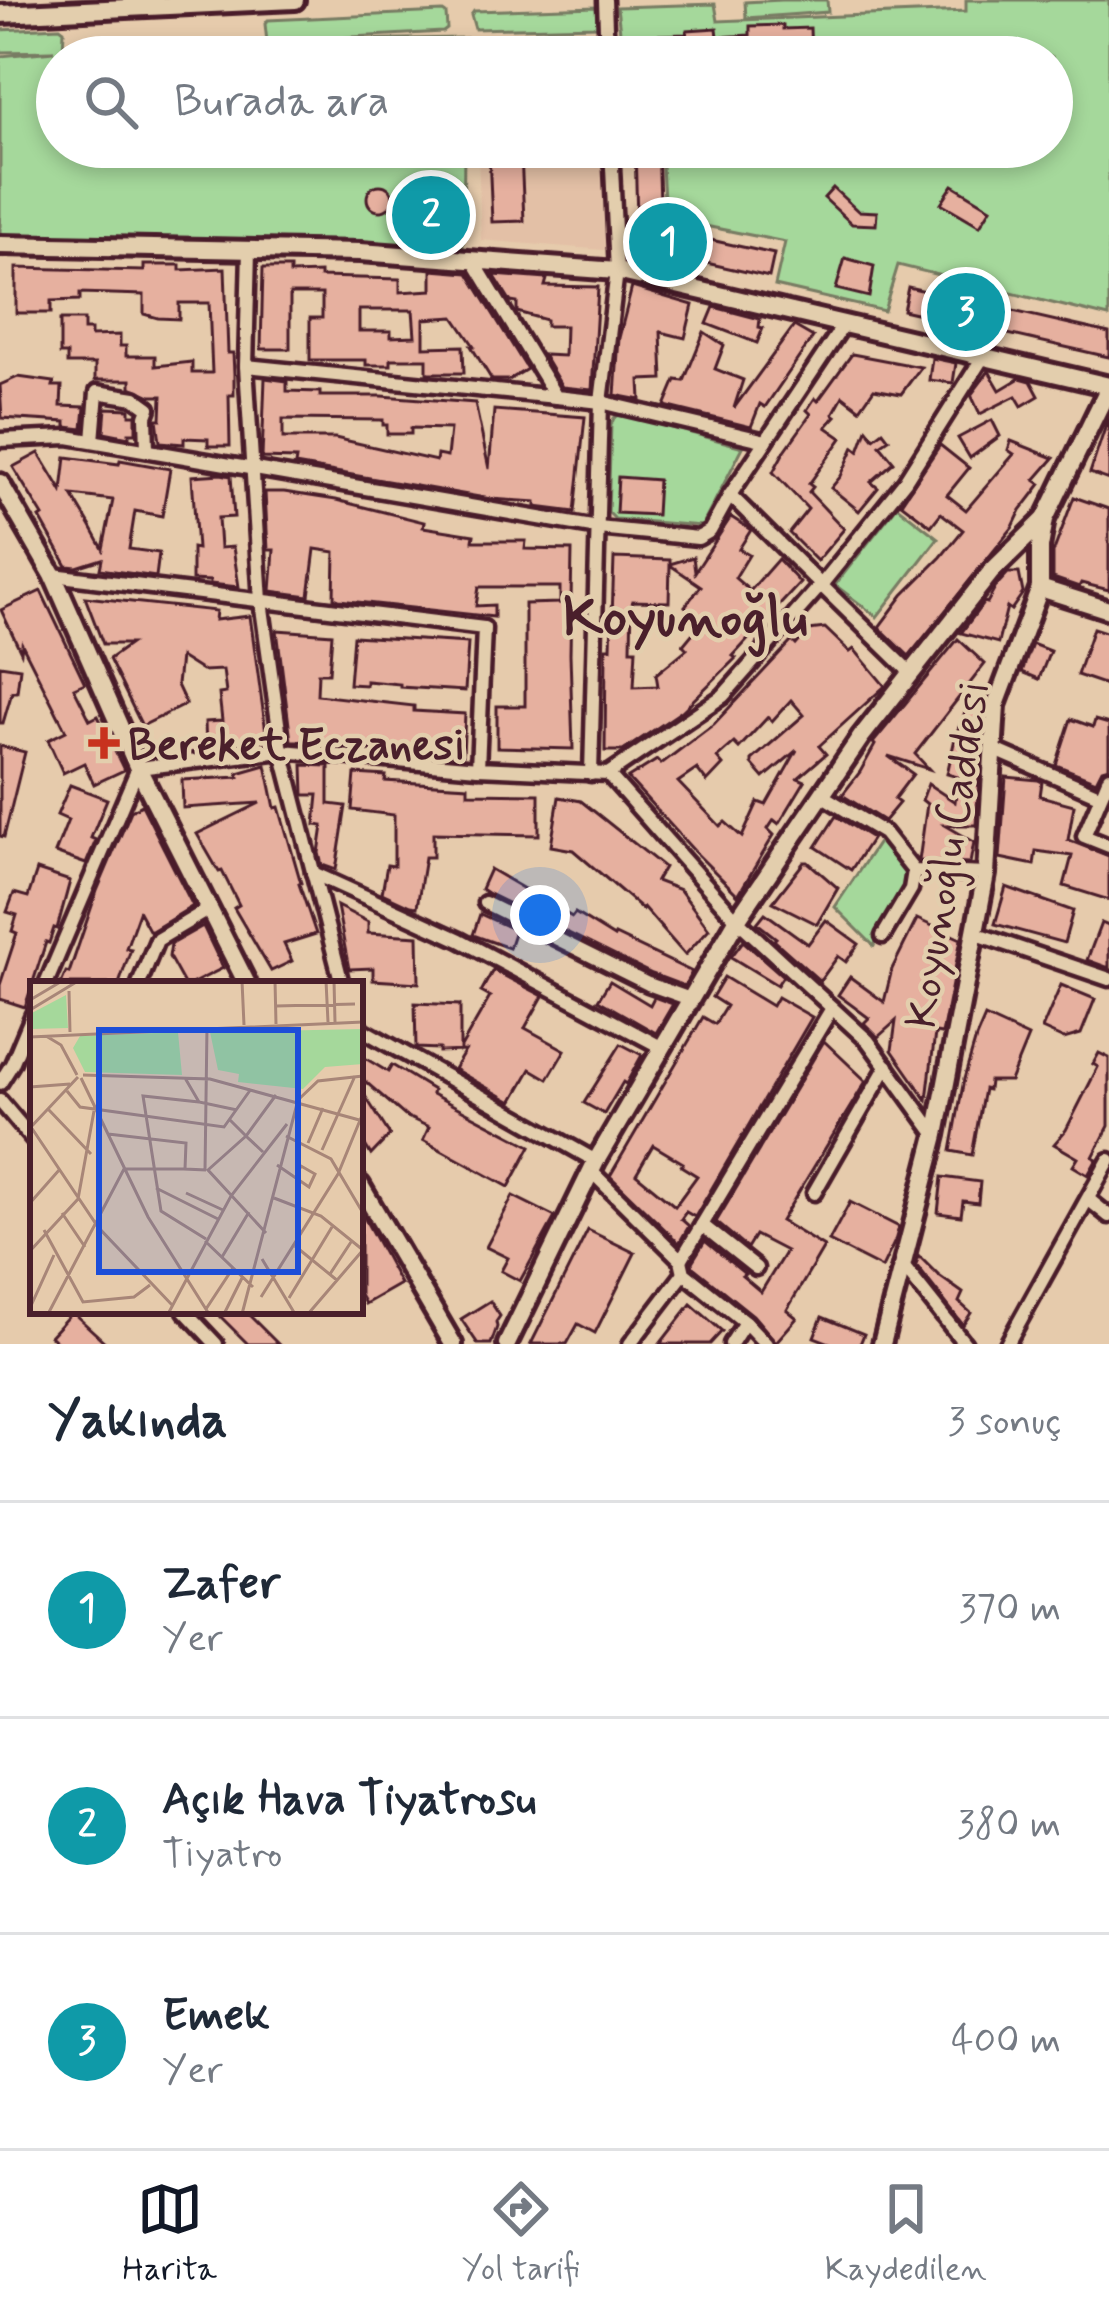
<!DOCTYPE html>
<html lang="tr">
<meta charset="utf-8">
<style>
:root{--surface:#fff;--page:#f2f2f3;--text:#1f2937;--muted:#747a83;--line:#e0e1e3;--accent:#111827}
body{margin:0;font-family:Mynerve,sans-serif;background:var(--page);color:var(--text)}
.you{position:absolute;left:540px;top:915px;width:42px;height:42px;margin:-30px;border:9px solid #fff;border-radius:50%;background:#1a73e8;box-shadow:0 0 0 18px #1a73e833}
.badge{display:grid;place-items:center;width:78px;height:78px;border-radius:50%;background:var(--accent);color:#fff;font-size:39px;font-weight:700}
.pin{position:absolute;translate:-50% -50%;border:6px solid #fff;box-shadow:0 3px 12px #0006}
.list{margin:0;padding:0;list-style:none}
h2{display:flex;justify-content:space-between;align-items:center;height:156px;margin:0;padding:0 48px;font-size:51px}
h2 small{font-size:39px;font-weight:400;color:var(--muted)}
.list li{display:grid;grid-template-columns:78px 1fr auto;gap:36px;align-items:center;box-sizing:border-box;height:216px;padding:0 48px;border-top:3px solid var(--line)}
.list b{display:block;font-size:45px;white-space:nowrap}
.list p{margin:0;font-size:39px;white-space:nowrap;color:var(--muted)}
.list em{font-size:39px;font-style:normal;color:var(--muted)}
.icon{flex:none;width:66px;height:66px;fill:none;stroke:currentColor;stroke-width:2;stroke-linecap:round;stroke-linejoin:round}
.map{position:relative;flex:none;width:1109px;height:1344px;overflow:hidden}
.search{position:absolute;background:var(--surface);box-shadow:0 6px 18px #0003;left:36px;right:36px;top:36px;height:132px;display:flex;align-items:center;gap:30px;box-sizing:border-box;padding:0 42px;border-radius:66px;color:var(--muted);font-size:45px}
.sheet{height:804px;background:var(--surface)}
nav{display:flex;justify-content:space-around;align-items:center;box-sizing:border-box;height:168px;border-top:3px solid var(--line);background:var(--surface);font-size:33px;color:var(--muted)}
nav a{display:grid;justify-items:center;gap:6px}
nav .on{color:var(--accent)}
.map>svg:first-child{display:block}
</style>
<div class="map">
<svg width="1109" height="1344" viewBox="0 0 1109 1344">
<rect width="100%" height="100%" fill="#e6cbac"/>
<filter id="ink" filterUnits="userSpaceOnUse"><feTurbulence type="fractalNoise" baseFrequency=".00833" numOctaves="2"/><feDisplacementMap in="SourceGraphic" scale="24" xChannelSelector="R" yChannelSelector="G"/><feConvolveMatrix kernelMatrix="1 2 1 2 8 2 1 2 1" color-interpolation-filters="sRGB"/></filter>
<g filter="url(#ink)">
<g fill="#e3c0a6">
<polygon points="605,37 606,57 474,57 474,43"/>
<polygon points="478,147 607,147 608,244 605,250 481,240"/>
</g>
<g fill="#a5d89b" stroke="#787c63" stroke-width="3">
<polygon points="782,0 827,0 828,12 746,18 745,2"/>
<polygon points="966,0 1109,0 1109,317 898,265 884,311 775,286 785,242 665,218 661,147 1052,147 1052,57 623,57 617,7 715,4 718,21 966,11"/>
<polygon points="596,7 597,26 475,29 471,15 474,11"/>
<polygon points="443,12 446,14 447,29 443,32 280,41 466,38 466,57 57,57 57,147 464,147 463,246 0,234 0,56 54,51 0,52 0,30 60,27 64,30 63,52 267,42 265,24 268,20"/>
<polygon points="621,414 743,447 702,526 615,519 608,512 611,425 614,418"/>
<polygon points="897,506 938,538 877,617 835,585"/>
<polygon points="887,829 905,848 906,882 874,946 835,907"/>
</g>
<g fill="#e6b09f" stroke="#4a1f2b" stroke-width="3" fill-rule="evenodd">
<polygon points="783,25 783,29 810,28 811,57 789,57 789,50 765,50 765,57 707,57 707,52 681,53 681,57 659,57 659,35 687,34 687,30 717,28 718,37 750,35 750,26"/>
<polygon points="635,147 658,147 661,229 774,254 769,277 648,250 654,220 637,220"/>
<polygon points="521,153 524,221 492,222 489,154"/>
<polygon points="953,185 991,208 980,226 941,203"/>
<circle cx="380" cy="198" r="13"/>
<polygon points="833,188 858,211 877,212 876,225 852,224 824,198"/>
<polygon points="436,195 443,201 445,209 440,227 425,235 405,232 417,218 418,205 423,202 430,203"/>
<polygon points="845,258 874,266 869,297 836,289"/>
<polygon points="144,265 180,265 180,270 225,268 228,353 233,353 234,374 234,395 229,395 230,446 208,446 208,439 184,438 184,444 160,442 157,419 161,419 162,396 151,396 131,387 131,380 95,380 95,364 67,364 67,354 60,354 60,320 84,320 84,330 91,330 91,336 120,335 120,346 126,346 126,356 155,356 155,366 192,362 192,373 212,373 209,303 179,303 179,319 158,318 144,314 144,295 80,293 80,300 51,301 51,313 16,313 16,268 144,271"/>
<path d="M263,268H290V274L320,273V277L400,279V292L432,290V270L468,273L527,369L509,380H492L471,346H474L454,317L424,319V347L463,346L464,373H427V359H391V365H366V360H310V318H322V294H290V349H261ZM359,310H413L415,336L391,337V331H359Z"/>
<polygon points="494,275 547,279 545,286 598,287 592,390 562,387 543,355 564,356 565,326 546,326 546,320 517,312 517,303 511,302"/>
<polygon points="632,287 693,305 685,338 661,332 663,379 640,380 641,400 615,395 619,338"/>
<polygon points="908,287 1109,333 1109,357 903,310"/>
<polygon points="714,307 760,319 759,327 763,328 757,343 707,324"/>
<polygon points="794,326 813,337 765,407 760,404 751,427 665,406 676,380 684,381 704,332 724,345 715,369 743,380 734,408"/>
<polygon points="852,354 921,367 901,394 874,389 860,409 843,396 833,414 836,416 826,427 842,438 809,484 813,487 809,492 844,529 817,561 789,533 808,509 773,472 784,452 811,414 807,410 815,398 818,401"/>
<polygon points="932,358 956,363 953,383 929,380"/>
<polygon points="989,371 1000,390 1020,378 1031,381 1039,396 1022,406 1016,396 980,414 971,395"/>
<polygon points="18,377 54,382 53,386 62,386 61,406 85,407 83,429 66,427 66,422 2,418 0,385"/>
<path d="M265,378L287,381V391L320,392V396H382L475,403L489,469L494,410L585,417L575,512L536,507V502L491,499L295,465L296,459L262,458ZM283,419L383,420V425H387V434H411V428L450,429L447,457L437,455L436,461L335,438H283Z"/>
<polygon points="106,408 130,409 130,415 136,415 136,433 129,433 129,437 104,432"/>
<polygon points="1108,419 1109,419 1109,480 1090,473"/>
<polygon points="992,420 1000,436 970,458 958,438"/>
<polygon points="867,429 874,438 883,431 889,439 880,445 894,462 871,482 878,488 859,511 831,488 841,476 854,447 859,451"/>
<polygon points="1011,441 1054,458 1035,480 1041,484 1021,510 1013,527 909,656 879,627 903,595 941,557 963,530 941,513 931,526 901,503 940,445 969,468 947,495 966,510 1014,454 1008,450"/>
<path d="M39,453L62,491L66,457L119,464L120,460L170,469L162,516L135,511L129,549L159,553L156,577L100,569L102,559L77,567L67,566L40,518L43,516L13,467ZM72,495L113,500L103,549L91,527Z"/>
<polygon points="221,474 231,476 234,517 218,518 220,548 233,547 239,587 210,584 210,581 192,580 192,548 197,549 192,476"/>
<polygon points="618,477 658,480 656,515 616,513"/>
<polygon points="265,492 284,492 336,500 424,522 423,527 474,535 473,541 526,541 525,549 572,550 570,654 573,749 497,747 497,706 525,706 525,604 560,603 560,587 479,587 476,606 494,605 494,617 339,600 334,598 335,552 315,549 309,596 271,591 274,550 268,550"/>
<polygon points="1074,497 1109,509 1109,590 1081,583 1079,587 1053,578 1053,553"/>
<path d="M731,517L751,530L739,549L749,555L735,578L750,591L778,559L800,583L733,656L736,658L682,711L623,751H605L606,648H611L614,558L670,560V564L693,557L695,572ZM670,565L701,586L685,606L702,622L683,645L687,649L656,674L658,686L634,687L636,649H631L632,601L669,602Z"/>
<polygon points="1008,573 1019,573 1023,593 1011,610 1007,607 998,643 961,633 984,602 987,603 997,585"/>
<polygon points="41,591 85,683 74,688 90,720 98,716 124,770 94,784 84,763 63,773 48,740 66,731 22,644 21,652 1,610"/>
<polygon points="85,597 216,611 215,620 250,616 267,739 206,748 205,722 222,721 219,694 226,693 223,670 202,671 180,657 177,685 186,704 142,726 109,659 130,644 103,644"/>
<path d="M825,628L850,652L854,649L885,686L819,746L826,754L798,778L805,781L779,824L774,820L768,829L774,835L738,895L695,852L628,778L657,760L661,764L714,724L792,641L796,645L809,630ZM791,700L804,715L752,760V764L764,778L797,750L766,805L758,802L742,837L725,822L720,826L678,782L697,769L707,782L723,765L717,758L734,743L739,748L768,717L772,721Z"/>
<polygon points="1093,628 1109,633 1109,686 1077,675"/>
<polygon points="277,630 332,634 329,673 318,673 317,695 414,706 414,711 465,714 463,754 360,744 360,747 320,744 320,741 291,741"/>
<polygon points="353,636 468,643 465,691 400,687 400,684 366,681 366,685 349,684"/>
<polygon points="958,639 985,664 915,754 929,769 888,756 913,774 894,799 899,803 884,821 842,795 860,772 875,745 873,743"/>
<polygon points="1032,644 1050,651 1039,679 1022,672"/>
<polygon points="0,665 20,668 17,692 12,692 3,723 0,723"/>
<polygon points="967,708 983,713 976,825 945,825 974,842 970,863 919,861 927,804 922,800 928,784 955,802 958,777 947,774 956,734"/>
<polygon points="1071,719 1093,727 1095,720 1109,724 1109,767 1102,769 1096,781 1056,765"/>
<polygon points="0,746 25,752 4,837 0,836"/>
<polygon points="266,765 275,808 279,807 301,883 299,884 316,934 284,944 292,961 271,971 234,908 239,905 222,871 219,872 197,834 260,803 183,808 182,780 239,777 238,773"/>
<polygon points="303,765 329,766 329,804 346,806 336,870 322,865 319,853 323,826 315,825 318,795 304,795"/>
<polygon points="355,774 386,776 385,781 468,786 468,793 539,794 539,835 433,833 433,857 425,857 417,907 410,906 382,893 387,865 394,866 394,815 352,810"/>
<polygon points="1006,777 1038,780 1042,782 1040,796 1074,805 1068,840 1109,856 1109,900 1064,886 1072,856 1036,851 1034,865 1000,858"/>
<polygon points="70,785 107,799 91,838 96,840 86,864 55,853 68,820 57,815"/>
<polygon points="559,797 581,801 664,867 656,881 680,890 709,929 685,955 643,907 642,909 573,850 551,846"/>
<polygon points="142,805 193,906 150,932 139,912 126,948 131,949 119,984 61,984 66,972 69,973 97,891 131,811"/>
<polygon points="836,816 872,838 851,870 816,847"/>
<polygon points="804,862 808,862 838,888 817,924 773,902"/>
<polygon points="490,869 572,917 575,913 614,937 615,935 692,972 684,986 652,974 487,893 481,889"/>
<polygon points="37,870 70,881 57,929 54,928 49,943 46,942 25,1007 0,999 0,985 17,933 12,931 17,915 7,912 14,893 28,897"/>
<polygon points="1006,887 1073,911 1064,943 995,924"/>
<polygon points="337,906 368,922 368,933 418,936 419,983 373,980 373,968 349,969"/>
<polygon points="765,913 808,944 826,920 859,944 846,962 838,956 820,981 774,940 776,938 757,923"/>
<polygon points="480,914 515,930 509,948 473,935"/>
<polygon points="917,919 961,939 942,1034 935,1033 927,1100 892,1050 896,1021 878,1037 864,1023 869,1018 838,995 850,977 884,1002 892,969"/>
<polygon points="1101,923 1109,926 1109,968 1087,960"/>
<polygon points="203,926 223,968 191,984 184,984 169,957 171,944"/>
<polygon points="743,941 783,976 777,985 731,957"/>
<polygon points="493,970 543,996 525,1028 565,1050 548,1079 531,1069 512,1102 454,1069 465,1051 439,1052 439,1049 416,1048 415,1003 460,1005 460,1049 490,997 481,992"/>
<path d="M724,977L772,1006L777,997L812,1017L695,1217L686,1212L681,1219L689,1226L679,1243L610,1176L703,1017L715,1024L726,1006L712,997ZM653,1145L683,1163L681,1166L697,1176L675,1206L636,1174Z"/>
<polygon points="610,981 650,1005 654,997 673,1004 656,1033 598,1000"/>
<polygon points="1061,985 1095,999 1081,1034 1064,1039 1042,1029"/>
<polygon points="985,1017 1028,1037 1010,1081 989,1081 988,1090 984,1089 972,1155 951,1151 964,1079 976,1038"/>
<polygon points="824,1041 866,1081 781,1221 824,1247 787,1310 797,1318 776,1342 753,1315 693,1267 692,1262 705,1241 745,1274 742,1276 761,1292 786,1251 755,1235 747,1248 716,1222"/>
<polygon points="621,1044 642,1055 626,1084 623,1082 604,1114 584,1103"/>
<polygon points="1099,1053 1109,1058 1109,1126 1093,1157 1097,1159 1088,1175 1073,1166 1078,1158 1054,1144 1066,1130 1098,1067 1093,1064"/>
<polygon points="360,1055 388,1072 392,1065 433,1090 432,1094 531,1146 509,1187 423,1140 429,1127 405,1116 360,1077"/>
<polygon points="360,1088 390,1135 371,1155 360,1137"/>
<polygon points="942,1177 980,1182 978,1203 963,1201 961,1216 938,1213"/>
<polygon points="513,1196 555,1217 520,1281 501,1271 508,1258 486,1247"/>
<polygon points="850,1202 899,1227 895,1241 882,1268 829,1241"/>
<polygon points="360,1210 400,1284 365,1304 360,1295"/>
<polygon points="588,1230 635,1253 595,1333 578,1324 567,1344 531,1344"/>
<polygon points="919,1256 939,1276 963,1293 959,1302 971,1313 963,1325 916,1265"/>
<polygon points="490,1301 500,1316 496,1322 497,1327 491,1344 478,1344 461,1319"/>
<polygon points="691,1304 722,1331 710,1344 660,1344"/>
<polygon points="215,1311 245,1311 278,1344 248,1344"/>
<polygon points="72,1312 107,1344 59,1344 50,1336"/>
<polygon points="822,1317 864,1334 860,1344 832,1344 814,1337"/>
</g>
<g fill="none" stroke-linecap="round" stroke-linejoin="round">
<g stroke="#4a1f2b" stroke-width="21">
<g id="street">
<polyline points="605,0 607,57"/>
<polyline points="473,260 556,397 601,402 766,441"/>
<polyline points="246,366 249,250"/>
<polyline points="0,440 68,437 598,528 698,538 710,531 730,495 844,324"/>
<polyline points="93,441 97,392 135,398 149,408 146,416 147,449"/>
<polyline points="730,495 821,585 723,696 608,774 737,920 868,1041 936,1135"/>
<polyline points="53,575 484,628 478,768 608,774"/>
<polyline points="912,674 821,585 905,481 983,357"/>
<polyline points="993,749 1099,795"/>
<polyline points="591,774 601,402 617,271 611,147"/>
<polyline points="1109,777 1084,836 1109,846"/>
<polyline points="823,796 884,833 914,871 986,874"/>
<polyline points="313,873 460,940 661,1047"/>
<polyline points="485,903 648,984 690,999"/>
<polyline points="974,933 1109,979"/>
<polyline points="883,936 911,889 914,871"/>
<polyline points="46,984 138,768 282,751 478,768"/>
<polyline points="139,984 157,940 209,909"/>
<polyline points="342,984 282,751 261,601 246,366 556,397"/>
<polyline points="360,1025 363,1030 596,1161"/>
<polyline points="0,1083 12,1064 33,1014"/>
<polyline points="0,1101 33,1140"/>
<polyline points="591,1171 681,1260 684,1273 745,1322 766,1344"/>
<polyline points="814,1193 887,1066"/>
<polyline points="1088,1199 1109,1216"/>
<polyline points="702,1225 756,1268"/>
<polyline points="681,1260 832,1008"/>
<polyline points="903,1266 965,1344"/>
<polyline points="185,1311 216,1344"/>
<polyline points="630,1344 684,1273"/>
<polyline points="731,1344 745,1322"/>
<polyline points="1007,1344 1109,1160"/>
</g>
</g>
<g stroke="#4a1f2b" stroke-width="26">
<g id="secondary">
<polyline points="0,14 295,0"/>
<polyline points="0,245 360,252 617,271 1109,386"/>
<polyline points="0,483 53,575 138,768 247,984"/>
<polyline points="1040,588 1109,610"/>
<polyline points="360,1185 453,1344"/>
<polyline points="507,1344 596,1161 737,920 861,737 991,572 1044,520"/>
<polyline points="882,1344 936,1135 986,874 996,705 1040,588 1040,547 1045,519 1109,387"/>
</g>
</g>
<use href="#street" stroke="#e3cead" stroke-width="12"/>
<use href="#secondary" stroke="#e3cead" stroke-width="16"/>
</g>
</g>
<path fill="#c8321e" stroke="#e3cead" stroke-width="4.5" d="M98 725h12v12h12v12h-12v12h-12v-12h-12v-12h12z"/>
<g text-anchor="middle" stroke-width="9" stroke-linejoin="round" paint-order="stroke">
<g font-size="45" font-weight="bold" fill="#4a1f2b" stroke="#e3cead" text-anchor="start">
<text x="128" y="759">Bereket Eczanesi</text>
</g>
<g font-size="45" fill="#4a1f2b" stroke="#e3cead">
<text transform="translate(946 854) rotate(-81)" y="16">Koyunoğlu Caddesi</text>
</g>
<g font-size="57" font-weight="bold" fill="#4a1f2b" stroke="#e3cead">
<text x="685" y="635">Koyunoğlu</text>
</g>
</g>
<g transform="translate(30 981)">
<rect width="333" height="333" fill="#e6cbac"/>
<path d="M36,14L38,47L0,48V33ZM333,48V83L295,86L273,108L208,101L209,93L188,89L180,51ZM148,51L152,94L55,91L43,67L50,55Z" fill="#a5d89b"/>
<path fill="none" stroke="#a88678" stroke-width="3" d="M212,0L214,44M245,0L246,43M296,0L298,41M304,0L305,41M39,10L40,51M0,19L32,0M246,25L325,23M0,29L48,0M16,55L31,64L47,94M0,56L333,41M53,94L180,98L333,140M51,97L118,236L179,333M155,97L169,121L207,129M0,106L40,103M37,110L50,126L194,146L221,108M169,121L113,115L131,230L176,258M18,128L61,173M200,139L216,155L178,189L236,252M1,146L68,246L143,325M0,147L48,96M78,153L156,162L155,188L176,189M256,155L301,178L333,232M278,162L293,127M292,169L325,95M233,171L216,155L246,114M247,184L279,206L285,193L271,185L267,193M175,189L177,46M126,207L188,238M156,212L193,229M244,217L291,235L333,269M0,222L30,188M32,232L55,266M14,249L53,321L104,316L120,304M175,260L223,306M265,265L308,300M0,270L48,218L64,130M192,276L219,231M232,278L265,333M300,293L321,261M231,316L308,193L333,132M259,317L302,246M0,327L24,274M176,328L203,287M18,333L94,188H155M138,333L201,215L257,143M194,333L212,297M212,333L268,119L288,100L333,95M278,333L333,269"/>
<path fill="#1d4ed8" fill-opacity="0.15" stroke="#1d4ed8" stroke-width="6" d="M69,49H268V291H69Z"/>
<rect width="333" height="333" fill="none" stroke="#4a1f2b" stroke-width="6"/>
</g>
</svg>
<div class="you"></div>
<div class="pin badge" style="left:668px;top:242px;background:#0f9aa8">1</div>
<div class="pin badge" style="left:431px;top:215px;background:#0f9aa8">2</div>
<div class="pin badge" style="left:966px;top:312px;background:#0f9aa8">3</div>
<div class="search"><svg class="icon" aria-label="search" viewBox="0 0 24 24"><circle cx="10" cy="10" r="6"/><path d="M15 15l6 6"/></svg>Burada ara</div>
</div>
<section class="sheet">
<h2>Yakında<small>3 sonuç</small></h2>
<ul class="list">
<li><span class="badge" style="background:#0f9aa8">1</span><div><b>Zafer</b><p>Yer</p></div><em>370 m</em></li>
<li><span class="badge" style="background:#0f9aa8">2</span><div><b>Açık Hava Tiyatrosu</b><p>Tiyatro</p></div><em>380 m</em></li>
<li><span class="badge" style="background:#0f9aa8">3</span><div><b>Emek</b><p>Yer</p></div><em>400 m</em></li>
</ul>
</section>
<nav>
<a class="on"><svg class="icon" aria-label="map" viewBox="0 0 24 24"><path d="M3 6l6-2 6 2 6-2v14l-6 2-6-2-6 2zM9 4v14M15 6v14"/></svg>Harita</a>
<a><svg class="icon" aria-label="directions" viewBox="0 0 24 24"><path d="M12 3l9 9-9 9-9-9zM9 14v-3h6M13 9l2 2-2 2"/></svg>Yol tarifi</a>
<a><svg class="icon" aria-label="saved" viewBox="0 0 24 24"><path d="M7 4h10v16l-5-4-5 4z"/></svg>Kaydedilen</a>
</nav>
